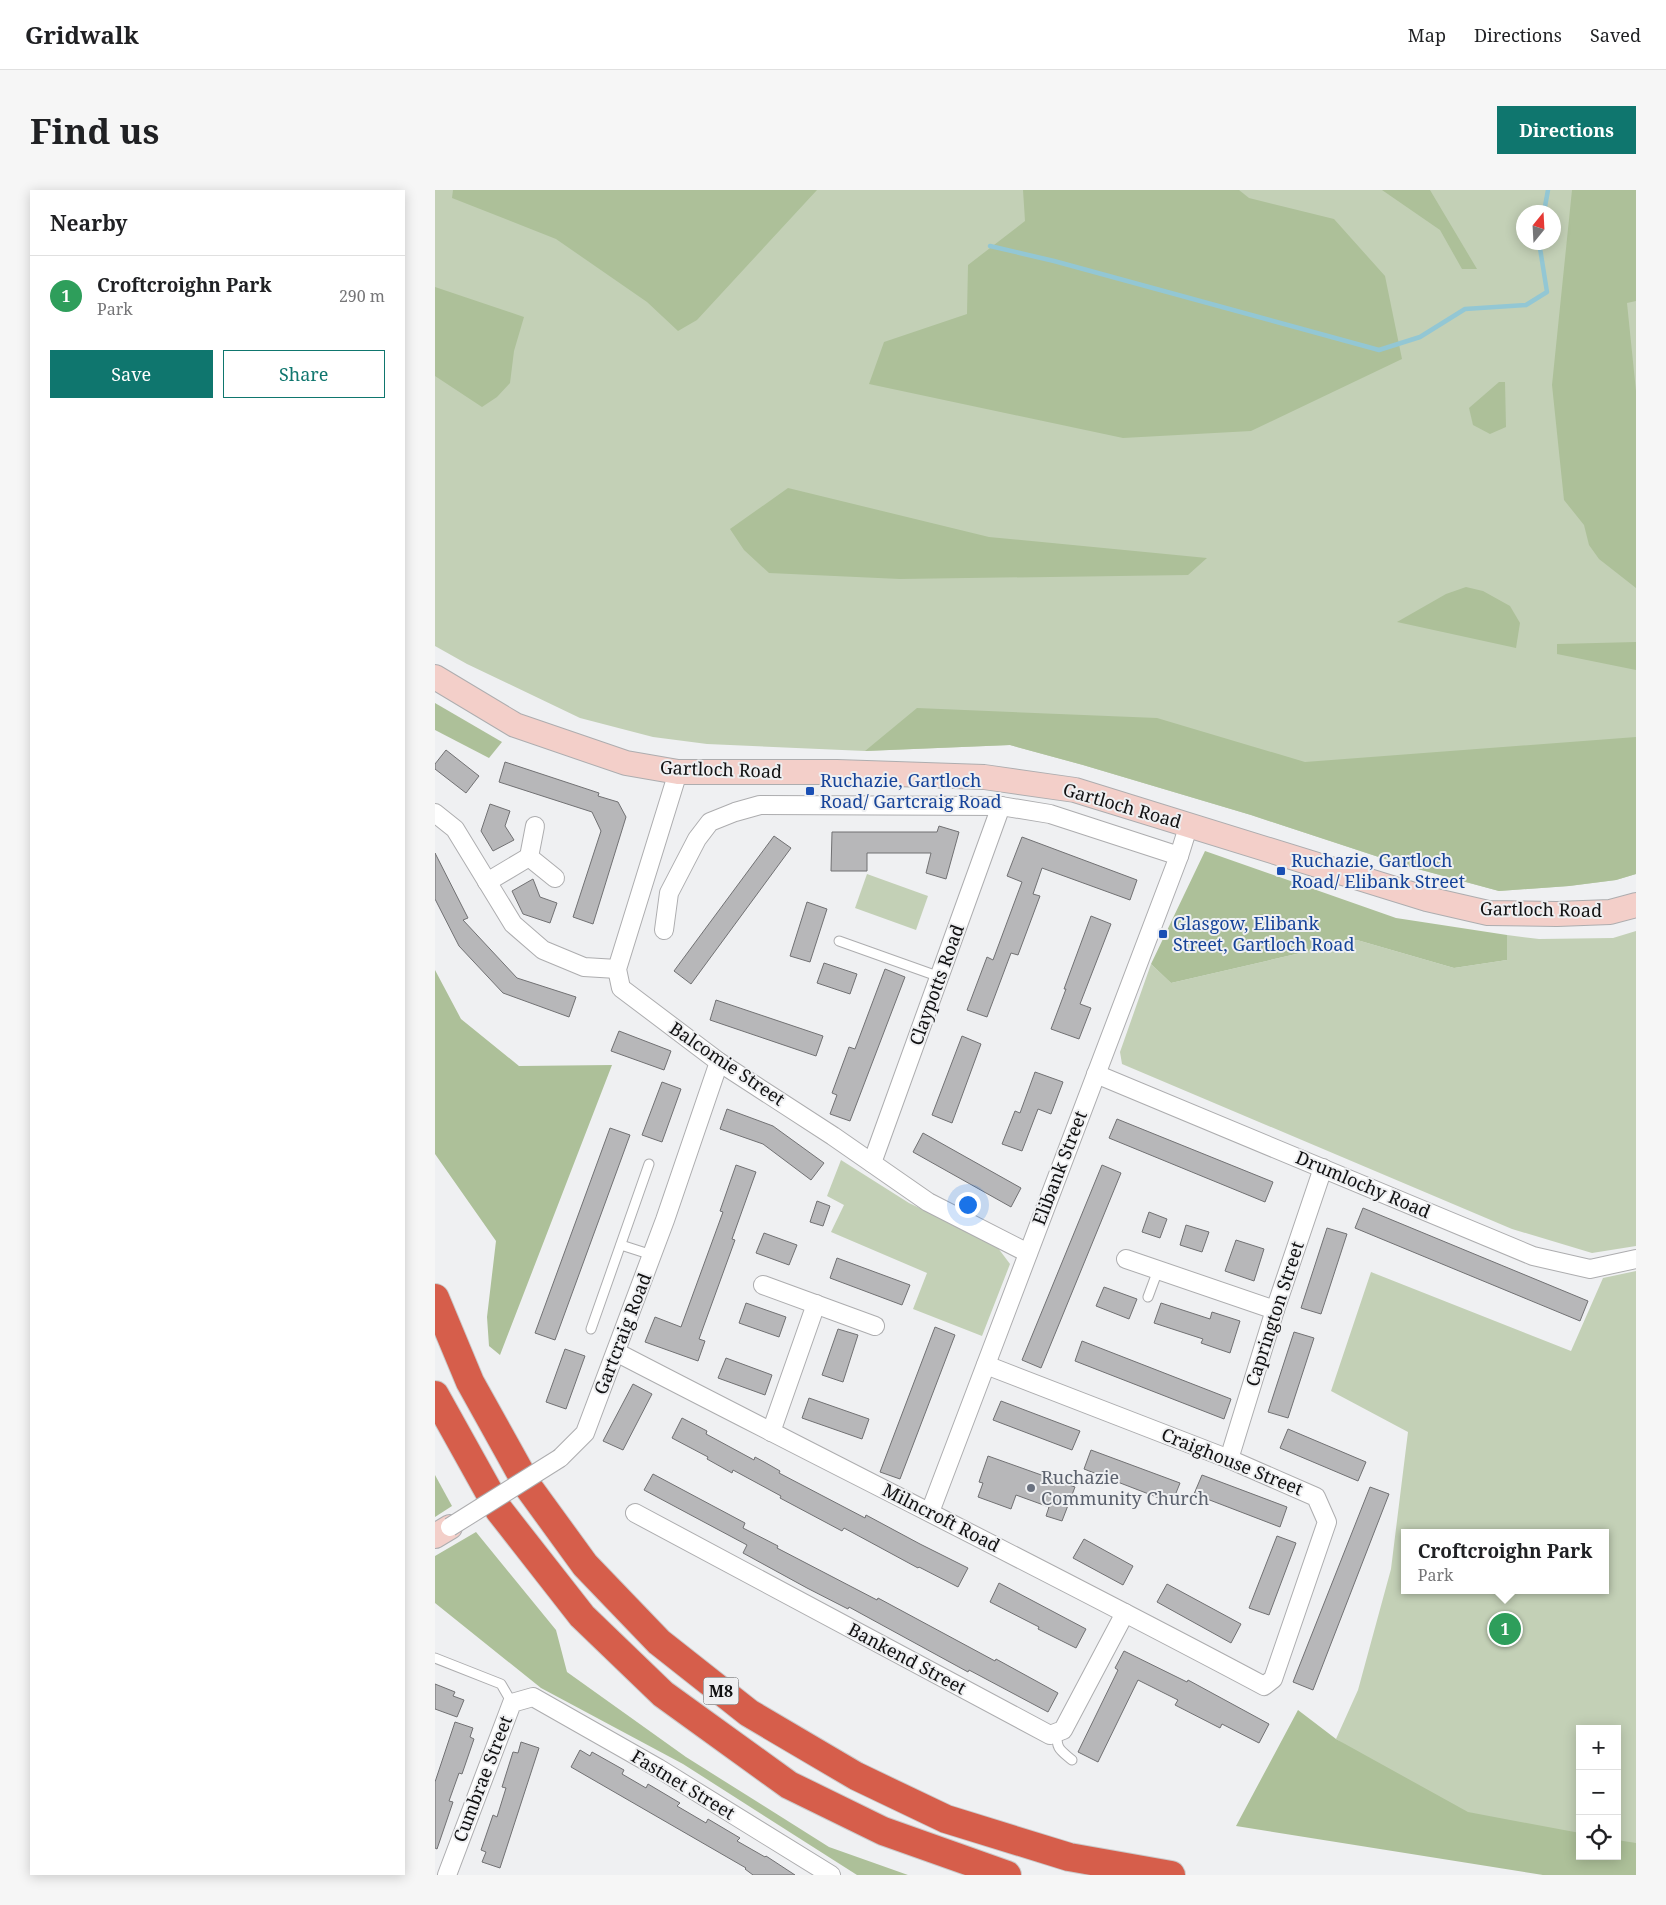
<!DOCTYPE html>
<meta charset="utf-8">
<style>
:root{--surface:#fff;--page:#f6f6f6;--text:#202124;--muted:#757577;--line:#e0e0e0;--accent:#0f766e}
body{margin:0;font-family:"Noto Serif",serif;background:var(--page);color:var(--text)}
.controls{position:absolute;right:15px;bottom:15px;display:grid;overflow:hidden;border-radius:0px;box-shadow:0 2px 12px #0003}
.controls button{width:45px;height:45px;display:grid;place-items:center;padding:0;border:0;border-bottom:1px solid var(--line);background:var(--surface);color:var(--text);font:25px sans-serif}
.compass{position:absolute;left:1081px;top:15px;width:45px;height:45px;border-radius:50%;background:var(--surface);box-shadow:0 2px 12px #0003;rotate:18deg}
.you{position:absolute;left:532px;top:1014px;width:18px;height:18px;margin:-12px;border:4px solid #fff;border-radius:50%;background:#1a73e8;box-shadow:0 0 0 8px #1a73e833}
.badge{display:grid;place-items:center;width:32px;height:32px;border-radius:50%;background:var(--accent);color:#fff;font-size:16px;font-weight:700}
.pin{position:absolute;translate:-50% -50%;border:2px solid #fff;box-shadow:0 1px 5px #0006}
.popup{position:absolute;left:966px;top:1339px;width:208px;height:65px;box-sizing:border-box;display:grid;place-content:center;border-radius:0px;background:var(--surface);filter:drop-shadow(0 1px 4px #0005);font-size:16px;white-space:nowrap;color:var(--muted)}
.popup b{font-size:19px;color:var(--text)}
.popup::after{content:'';position:absolute;left:50%;top:100%;margin-left:-10px;border:10px solid transparent;border-top-color:var(--surface)}
.list{margin:0;padding:0;list-style:none}
h2{display:flex;justify-content:space-between;align-items:center;height:65px;margin:0;padding:0 20px;font-size:21px}
h2 small{font-size:16px;font-weight:400;color:var(--muted)}
.list li{display:grid;grid-template-columns:32px 1fr auto;gap:15px;align-items:center;box-sizing:border-box;height:80px;padding:0 20px;border-top:1px solid var(--line)}
.list b{display:block;font-size:19px;white-space:nowrap}
.list p{margin:0;font-size:16px;white-space:nowrap;color:var(--muted)}
.list em{font-size:16px;font-style:normal;color:var(--muted)}
.actions{display:flex;gap:10px;padding:15px 20px}
.actions a{flex:1;padding:11px 0;border:1px solid var(--accent);border-radius:0px;text-align:center;font-size:18px;color:var(--accent)}
.actions .main{background:var(--accent);color:#fff}
.icon{flex:none;width:28px;height:28px;fill:none;stroke:currentColor;stroke-width:2;stroke-linecap:round;stroke-linejoin:round}
.map{position:relative;flex:none;width:1201px;height:1685px;overflow:hidden;border-radius:0px}
header{display:flex;align-items:center;gap:30px;box-sizing:border-box;height:70px;padding:0 25px;background:var(--surface);border-bottom:1px solid var(--line)}
header strong{font-size:24px}
nav{display:flex;gap:28px;margin-inline-start:auto;font-size:18px}
.intro{display:flex;align-items:center;justify-content:space-between;box-sizing:border-box;height:120px;padding:0 30px}
h1{margin:0;font-size:35px}
.button{padding:12px 22px;border-radius:0px;background:var(--accent);color:#fff;font-size:18px;font-weight:700}
main{display:flex;gap:30px;padding:0 30px}
aside{flex:1;background:var(--surface);border-radius:0px;box-shadow:0 2px 12px #0003}
.map>svg:first-child{display:block}
</style>
<header>
<strong>Gridwalk</strong>
<nav><a>Map</a><a>Directions</a><a>Saved</a></nav>
</header>
<div class="intro"><h1>Find us</h1><a class="button">Directions</a></div>
<main>
<aside>
<h2>Nearby<small></small></h2>
<ul class="list">
<li><span class="badge" style="background:#2e9e5b">1</span><div><b>Croftcroighn Park</b><p>Park</p></div><em>290 m</em></li>
</ul>
<div class="actions"><a class="main">Save</a><a>Share</a></div>
</aside>
<div class="map">
<svg width="1201" height="1685" viewBox="0 0 1201 1685">
<rect width="100%" height="100%" fill="#eff0f2"/>
<g fill="#c3d0b6" fill-rule="evenodd">
<path d="M0,0H1201V684L1181,690L1134,696L1064,701L968,675L816,625L648,575L575,555L430,561L272,554L218,547L145,528L32,474L0,456ZM1088,22H1118V52H1088Z"/>
<polygon points="432,684 493,706 481,740 420,718"/>
<polygon points="1201,741 1201,1056 1157,1063 1077,1039 687,874 685,862 716,774 736,793 922,750 1019,778 1072,770 1072,745 1104,749 1178,748"/>
<polygon points="406,970 474,1013 560,1054 575,1074 547,1146 478,1119 492,1083 396,1042 409,1015 392,1006"/>
<path d="M1201,1081V1685H1108L901,1549L923,1500L956,1379L973,1242L896,1201L936,1082L1136,1161L1168,1088ZM970,1343H1170V1400H970ZM1145,1539H1182V1666H1145Z"/>
</g>
<g fill="#adc099">
<polygon points="18,0 382,0 262,130 243,141 212,112 121,49 17,8"/>
<polygon points="588,0 804,0 814,8 899,29 950,86 967,169 816,241 688,248 434,194 449,152 532,124 533,75 590,31"/>
<polygon points="947,0 995,0 1042,79 1027,79 1005,40"/>
<polygon points="1137,0 1201,0 1201,111 1192,113 1201,201 1201,398 1164,369 1154,355 1149,335 1129,310 1117,195"/>
<polygon points="0,97 89,127 79,161 75,193 62,207 47,217 0,186"/>
<polygon points="1064,192 1070,192 1071,237 1055,244 1038,235 1034,218"/>
<polygon points="353,298 554,347 772,368 753,385 465,389 334,383 309,360 295,339"/>
<polygon points="1031,397 1048,401 1075,416 1085,433 1081,458 962,432 1011,404"/>
<polygon points="1201,452 1201,480 1122,464 1122,454"/>
<polygon points="0,513 67,552 54,568 0,540"/>
<polygon points="482,518 722,528 870,572 1201,547 1201,684 1181,690 1134,696 1064,701 968,675 816,625 648,575 575,555 430,561"/>
<polygon points="770,661 961,728 1072,745 1072,770 1019,778 922,750 736,793 716,774"/>
<polygon points="0,780 26,829 84,876 177,875 65,1165 54,1156 52,1127 61,1051 0,964"/>
<polygon points="0,1285 17,1316 0,1327"/>
<polygon points="41,1342 121,1440 132,1482 251,1567 394,1657 473,1685 422,1685 248,1574 106,1498 0,1413 0,1366"/>
<polygon points="863,1520 901,1549 1033,1622 1145,1643 1145,1666 1182,1666 1182,1650 1201,1653 1201,1685 1108,1685 801,1636"/>
</g>
<g fill="none" stroke-linecap="round" stroke-linejoin="round">
<g stroke="#93c7d4" stroke-width="4.5">
<polyline points="1109,22 1113,0"/>
<polyline points="555,56 619,71 944,160 985,147 1030,119 1091,115 1112,102 1104,52"/>
</g>
</g>
<g fill="#b7b7b9" stroke="#717173">
<polygon points="11,560 44,586 31,603 0,579 0,574"/>
<polygon points="70,572 164,603 163,606 183,612 191,627 158,734 138,727 166,641 157,622 64,592"/>
<polygon points="55,614 75,621 70,636 79,650 58,661 46,641"/>
<polygon points="504,636 524,642 511,689 491,683 496,663 432,663 432,681 396,681 397,642 502,642"/>
<polygon points="339,646 356,658 256,794 239,781"/>
<polygon points="587,647 702,690 695,710 607,678 598,704 605,706 583,765 576,763 552,827 532,820 552,767 558,770 587,692 572,686"/>
<polygon points="0,663 33,728 28,730 82,788 141,807 134,827 68,803 24,756 0,709"/>
<polygon points="98,689 105,707 122,713 115,733 88,724 77,701"/>
<polygon points="372,712 392,719 375,772 355,766"/>
<polygon points="656,726 676,734 645,814 656,818 644,849 616,839 631,799 629,799"/>
<polygon points="389,773 422,784 415,804 382,793"/>
<polygon points="450,779 470,787 415,931 395,924 402,905 397,903 414,857 420,859"/>
<polygon points="281,810 388,846 381,866 275,830"/>
<polygon points="184,841 236,861 229,880 176,861"/>
<polygon points="527,846 546,854 517,933 497,925"/>
<polygon points="600,882 628,892 616,924 603,919 587,961 567,954 580,921 585,923"/>
<polygon points="227,892 246,899 227,952 207,945"/>
<polygon points="292,919 338,936 389,973 376,990 328,954 285,939"/>
<polygon points="682,929 838,992 830,1012 674,948"/>
<polygon points="175,938 195,945 120,1150 100,1143"/>
<polygon points="488,943 586,998 576,1017 478,962"/>
<polygon points="301,975 321,982 297,1049 300,1050 264,1149 270,1151 263,1171 210,1152 220,1127 246,1137 288,1022 285,1021"/>
<polygon points="667,975 686,983 606,1178 587,1170"/>
<polygon points="382,1011 395,1016 388,1036 375,1032"/>
<polygon points="928,1018 1153,1111 1145,1131 920,1038"/>
<polygon points="714,1022 732,1029 725,1048 707,1042"/>
<polygon points="751,1035 774,1042 767,1062 745,1055"/>
<polygon points="892,1038 912,1044 886,1124 866,1118"/>
<polygon points="329,1043 362,1055 354,1075 321,1063"/>
<polygon points="801,1050 829,1059 819,1091 790,1081"/>
<polygon points="402,1068 475,1095 467,1115 395,1088"/>
<polygon points="669,1097 702,1109 694,1129 661,1116"/>
<polygon points="311,1113 351,1127 344,1147 304,1133"/>
<polygon points="726,1113 775,1129 777,1122 805,1131 795,1163 766,1153 768,1149 719,1133"/>
<polygon points="500,1137 520,1145 465,1289 445,1282"/>
<polygon points="403,1139 423,1145 408,1192 387,1185"/>
<polygon points="859,1142 879,1148 853,1228 833,1222"/>
<polygon points="647,1151 796,1209 789,1229 640,1171"/>
<polygon points="130,1159 150,1166 131,1219 111,1212"/>
<polygon points="291,1168 337,1185 330,1205 283,1188"/>
<polygon points="198,1194 217,1204 188,1260 168,1251"/>
<polygon points="374,1208 434,1229 427,1249 367,1228"/>
<polygon points="566,1211 645,1241 637,1260 558,1230"/>
<polygon points="247,1228 272,1241 271,1244 319,1270 320,1267 331,1273 345,1281 344,1283 430,1328 431,1325 485,1354 533,1378 523,1397 484,1377 483,1378 409,1338 407,1341 345,1308 346,1306 298,1280 297,1283 272,1269 273,1267 237,1248"/>
<polygon points="853,1239 931,1272 923,1291 845,1258"/>
<polygon points="656,1260 745,1293 737,1313 649,1279"/>
<polygon points="553,1266 640,1297 627,1331 611,1326 614,1317 581,1305 576,1319 543,1307 548,1293 544,1292"/>
<polygon points="218,1284 310,1333 308,1338 343,1356 342,1358 442,1410 443,1408 560,1471 561,1469 623,1503 613,1522 534,1480 533,1482 414,1417 413,1419 372,1398 308,1363 312,1355 209,1300"/>
<polygon points="767,1285 852,1317 845,1337 759,1304"/>
<polygon points="935,1297 954,1304 878,1500 858,1492"/>
<polygon points="842,1346 861,1353 834,1425 814,1418"/>
<polygon points="649,1349 698,1376 688,1395 638,1368"/>
<polygon points="564,1393 651,1439 641,1458 603,1439 604,1437 555,1412"/>
<polygon points="732,1394 806,1434 796,1453 722,1412"/>
<polygon points="689,1461 752,1492 753,1490 834,1534 824,1553 787,1534 785,1538 740,1515 743,1510 703,1490 663,1572 643,1562 683,1480 680,1478"/>
<polygon points="0,1494 20,1502 18,1506 29,1510 22,1527 0,1519"/>
<polygon points="20,1532 38,1538 35,1547 39,1549 27,1584 24,1583 14,1611 18,1612 2,1659 0,1658 0,1592"/>
<polygon points="86,1552 104,1558 65,1678 47,1672 51,1662 46,1660 58,1625 62,1627 71,1598 67,1597 78,1562 83,1563"/>
<polygon points="145,1560 155,1566 157,1562 189,1580 187,1584 211,1598 213,1594 245,1613 242,1616 271,1633 273,1629 305,1648 302,1651 330,1667 331,1666 360,1685 318,1685 310,1679 311,1678 136,1577"/>
</g>
<g fill="none" stroke-linecap="round" stroke-linejoin="round">
<g stroke="#adadaf" stroke-width="11">
<g id="lane">
<polyline points="404,751 505,787"/>
<polyline points="186,1055 217,1065"/>
<polyline points="713,1107 723,1080"/>
<polyline points="156,1139 214,974"/>
<polyline points="0,1468 66,1494 77,1513"/>
<path d="M622,1542C621,1559 625,1560 637,1570"/>
</g>
</g>
<g stroke="#adadaf" stroke-width="20">
<g id="street">
<polyline points="243,582 182,779 186,798 284,872 398,946 493,1012 593,1063"/>
<polyline points="0,623 20,639 78,734 108,760 149,777 182,779"/>
<polyline points="100,636 94,667 120,688"/>
<polyline points="52,692 94,667"/>
<polyline points="229,740 234,703 262,649 275,632 300,622 325,615 566,616 615,624 744,666"/>
<polyline points="661,884 1098,1066 1155,1079 1201,1069"/>
<polyline points="437,973 566,616"/>
<polyline points="691,1069 840,1120"/>
<polyline points="328,1095 440,1136"/>
<path d="M181,1162C397,1274 615,1382 829,1496L838,1489L892,1332L881,1307L794,1269L551,1175"/>
<polyline points="336,1242 381,1114"/>
<polyline points="125,1268 150,1243 230,1030 284,872"/>
<polyline points="794,1269 840,1120 888,978"/>
<polyline points="495,1322 744,666 754,634"/>
<polyline points="200,1323 615,1545 628,1540 690,1423"/>
<polyline points="12,1685 77,1513 98,1507 223,1578 396,1685"/>
</g>
</g>
<g stroke="#adadaf" stroke-width="26">
<g id="secondary">
<polyline points="0,487 80,535 191,573 243,582 402,582 549,587 640,600 992,709 1053,723 1122,724 1175,722 1201,715"/>
<polyline points="0,1346 15,1337"/>
</g>
</g>
<g stroke="#cbcbcb" stroke-width="30">
<g id="highway">
<polyline points="0,1108 35,1192 94,1298 150,1375 224,1452 314,1523 421,1586 511,1629 634,1667 736,1685"/>
<polyline points="0,1205 64,1320 147,1426 228,1504 354,1595 448,1641 572,1685"/>
</g>
</g>
<use href="#lane" stroke="#fff" stroke-width="9"/>
<use href="#street" stroke="#fff" stroke-width="18"/>
<use href="#secondary" stroke="#f3cfc9" stroke-width="24"/>
<use href="#highway" stroke="#d65e4b" stroke-width="28"/>
<g stroke="#adadaf" stroke-width="20" stroke-linecap="butt">
<polyline id="street-bridge" points="15,1337 125,1268"/>
</g>
<use href="#street-bridge" stroke="#fff" stroke-width="18"/>
</g>
<g fill="#1a4fb4" stroke="#eff0f2" stroke-width="2">
<rect x="370" y="596" width="10" height="10" rx="2.5"/>
<rect x="841" y="676" width="10" height="10" rx="2.5"/>
<rect x="723" y="739" width="10" height="10" rx="2.5"/>
</g>
<circle fill="#6b7280" stroke="#eff0f2" stroke-width="2" cx="596" cy="1298" r="5"/>
<g text-anchor="middle" stroke-width="4" stroke-linejoin="round" paint-order="stroke">
<rect fill="#eff0f2" stroke="#545455" stroke-width="1" x="268.5" y="1487.5" width="35" height="27" rx="4"/>
<g font-size="16" font-weight="bold" fill="#111112">
<text x="286" y="1507">M8</text>
</g>
<g font-size="18" fill="#111112" stroke="#eff0f2">
<text transform="translate(286 580) rotate(2)" y="6">Gartloch Road</text>
<text transform="translate(687 616) rotate(16)" y="6">Gartloch Road</text>
<text transform="translate(1106 720) rotate(1)" y="6">Gartloch Road</text>
<text transform="translate(502 795) rotate(-70)" y="6">Claypotts Road</text>
<text transform="translate(292 874) rotate(34)" y="6">Balcomie Street</text>
<text transform="translate(625 978) rotate(-69)" y="6">Elibank Street</text>
<text transform="translate(928 995) rotate(23)" y="6">Drumlochy Road</text>
<text transform="translate(840 1124) rotate(-72)" y="6">Caprington Street</text>
<text transform="translate(188 1144) rotate(-69)" y="6">Gartcraig Road</text>
<text transform="translate(797 1272) rotate(22)" y="6">Craighouse Street</text>
<text transform="translate(506 1328) rotate(27)" y="6">Milncroft Road</text>
<text transform="translate(472 1469) rotate(28)" y="6">Bankend Street</text>
<text transform="translate(48 1589) rotate(-69)" y="6">Cumbrae Street</text>
<text transform="translate(248 1595) rotate(31)" y="6">Fastnet Street</text>
</g>
<g font-size="18" fill="#164399" stroke="#eff0f2" text-anchor="start">
<text x="385" y="597">Ruchazie, Gartloch<tspan x="385" dy="21">Road/ Gartcraig Road</tspan></text>
<text x="856" y="677">Ruchazie, Gartloch<tspan x="856" dy="21">Road/ Elibank Street</tspan></text>
<text x="738" y="740">Glasgow, Elibank<tspan x="738" dy="21">Street, Gartloch Road</tspan></text>
</g>
<g font-size="18" fill="#5b616d" stroke="#eff0f2" text-anchor="start">
<text x="606" y="1294">Ruchazie<tspan x="606" dy="21">Community Church</tspan></text>
</g>
</g>
</svg>
<div class="controls">
<button>+</button>
<button>−</button>
<button><svg class="icon" aria-label="locate" viewBox="0 0 24 24"><circle cx="12" cy="12" r="6"/><path d="M12 2v4M12 18v4M2 12h4M18 12h4"/></svg></button>
</div>
<svg class="compass" viewBox="-18 -18 36 36"><path d="M0-13l5 13h-10z" fill="#e53935"/><path d="M0 13l5-13h-10z" fill="#757577"/></svg>
<div class="you"></div>
<div class="pin badge" style="left:1070px;top:1439px;background:#2e9e5b">1</div>
<div class="popup"><b>Croftcroighn Park</b>Park</div>
</div>
</main>
